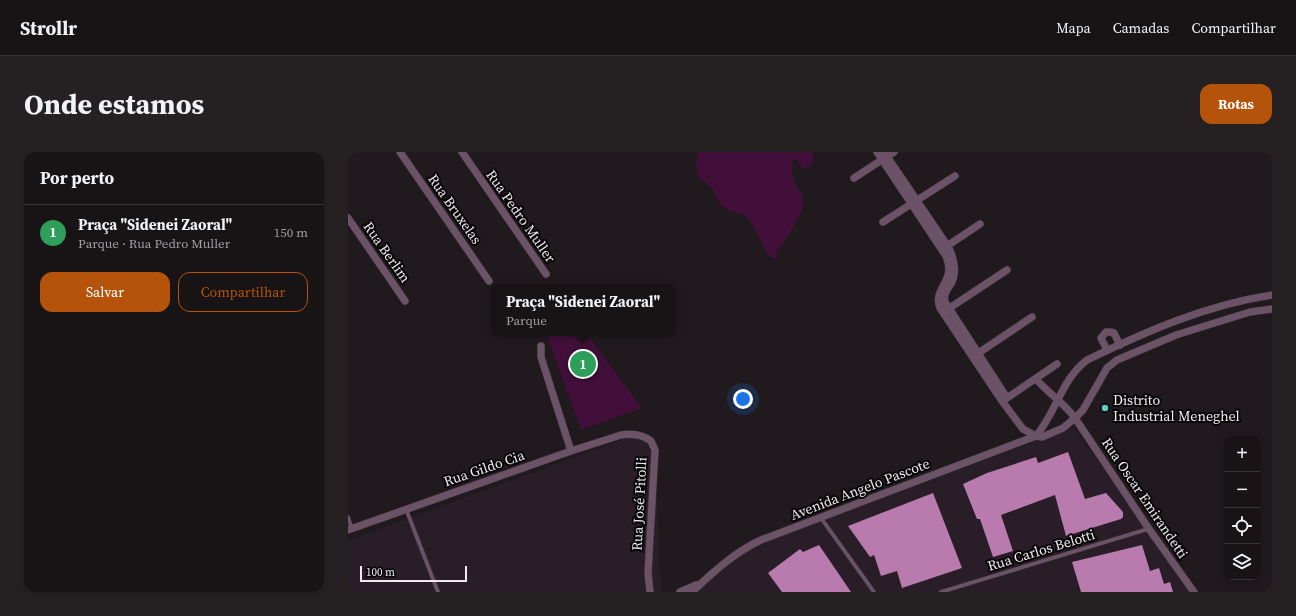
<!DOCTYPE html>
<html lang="pt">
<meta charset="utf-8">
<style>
:root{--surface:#181416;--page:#252123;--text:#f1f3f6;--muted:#9f9ea1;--line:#363335;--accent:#b45309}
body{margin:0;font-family:"Source Serif 4",serif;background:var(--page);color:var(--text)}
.controls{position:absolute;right:12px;bottom:12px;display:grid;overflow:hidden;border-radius:8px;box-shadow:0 2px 6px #0003}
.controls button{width:36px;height:36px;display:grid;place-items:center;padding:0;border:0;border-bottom:1px solid var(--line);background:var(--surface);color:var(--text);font:20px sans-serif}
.scale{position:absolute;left:12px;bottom:10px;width:107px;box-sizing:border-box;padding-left:4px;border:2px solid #eeeaed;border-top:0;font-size:11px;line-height:14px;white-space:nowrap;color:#eeeaed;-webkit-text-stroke:3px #080608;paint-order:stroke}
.you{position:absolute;left:395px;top:247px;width:14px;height:14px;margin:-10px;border:3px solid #fff;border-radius:50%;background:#1a73e8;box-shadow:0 0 0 6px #1a73e833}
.badge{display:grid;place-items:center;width:26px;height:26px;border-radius:50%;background:var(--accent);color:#fff;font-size:13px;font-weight:700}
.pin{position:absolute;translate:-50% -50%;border:2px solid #fff;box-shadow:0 1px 4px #0006}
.popup{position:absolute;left:143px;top:132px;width:184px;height:52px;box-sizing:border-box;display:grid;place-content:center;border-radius:8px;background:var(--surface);filter:drop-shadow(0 1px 3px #0005);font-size:13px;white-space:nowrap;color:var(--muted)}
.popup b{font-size:15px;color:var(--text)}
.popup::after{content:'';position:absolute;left:50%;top:100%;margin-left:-8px;border:8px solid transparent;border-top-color:var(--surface)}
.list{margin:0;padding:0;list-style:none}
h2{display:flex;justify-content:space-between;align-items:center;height:52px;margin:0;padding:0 16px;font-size:17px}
h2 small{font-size:13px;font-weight:400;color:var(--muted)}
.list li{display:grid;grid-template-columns:26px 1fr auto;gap:12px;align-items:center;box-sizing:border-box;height:56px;padding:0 16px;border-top:1px solid var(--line)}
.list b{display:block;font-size:15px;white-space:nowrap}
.list p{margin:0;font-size:13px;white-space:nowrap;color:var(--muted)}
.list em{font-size:13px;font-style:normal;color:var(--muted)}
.actions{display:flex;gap:8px;padding:12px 16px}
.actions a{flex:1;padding:9px 0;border:1px solid var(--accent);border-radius:12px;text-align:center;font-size:14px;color:var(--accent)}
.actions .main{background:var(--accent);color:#fff}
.icon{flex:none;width:22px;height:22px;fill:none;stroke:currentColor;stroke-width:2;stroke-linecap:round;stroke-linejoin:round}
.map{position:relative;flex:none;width:924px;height:440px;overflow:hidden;border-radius:12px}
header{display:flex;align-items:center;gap:24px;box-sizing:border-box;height:56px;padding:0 20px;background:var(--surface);border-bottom:1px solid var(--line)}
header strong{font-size:19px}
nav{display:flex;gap:22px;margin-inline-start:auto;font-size:14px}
.intro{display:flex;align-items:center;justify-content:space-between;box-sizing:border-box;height:96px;padding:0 24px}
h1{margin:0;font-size:28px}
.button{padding:10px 18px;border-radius:12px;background:var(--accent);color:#fff;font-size:14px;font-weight:700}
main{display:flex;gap:24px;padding:0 24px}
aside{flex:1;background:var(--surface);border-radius:12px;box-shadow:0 2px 6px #0003}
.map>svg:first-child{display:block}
</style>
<header>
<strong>Strollr</strong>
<nav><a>Mapa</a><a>Camadas</a><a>Compartilhar</a></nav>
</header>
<div class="intro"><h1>Onde estamos</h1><a class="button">Rotas</a></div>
<main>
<aside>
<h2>Por perto<small></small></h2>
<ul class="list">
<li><span class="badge" style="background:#2e9e5b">1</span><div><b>Praça &quot;Sidenei Zaoral&quot;</b><p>Parque · Rua Pedro Muller</p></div><em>150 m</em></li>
</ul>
<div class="actions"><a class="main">Salvar</a><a>Compartilhar</a></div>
</aside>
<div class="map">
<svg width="924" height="440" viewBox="0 0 924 440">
<rect width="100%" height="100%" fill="#201a1e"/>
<g fill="#291e27">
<polygon points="725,275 844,440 332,440 354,430 389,401"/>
<polygon points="284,284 304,292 307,305 313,440 0,440 0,389"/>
</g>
<g fill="#410f3a">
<polygon points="349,0 465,0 465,10 459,17 454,16 449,8 446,7 444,9 445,27 454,43 456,54 446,74 434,93 429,98 428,102 430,105 427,107 420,103 402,68 396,63 382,59 373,54 364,36 351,25 348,19"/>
<polygon points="198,181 238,181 294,256 233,278"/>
</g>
<g fill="#b97aae">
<polygon points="720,300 737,347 758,341 775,360 775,365 773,367 718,384 707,343 653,363 665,399 645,405 632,367 629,367 615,332 639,321 688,305 690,311"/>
<polygon points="585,341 614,416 554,436 549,419 533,424 526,403 522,405 500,374"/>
<polygon points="471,393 503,440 434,440 420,421 452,397 455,400"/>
<polygon points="794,393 802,419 811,416 816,432 822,430 825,440 733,440 724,410"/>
</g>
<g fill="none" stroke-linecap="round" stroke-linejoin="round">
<g stroke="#3d373b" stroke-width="4.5">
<g id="lane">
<polyline points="58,357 90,440"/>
<polyline points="0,365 4,377"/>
<polyline points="473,366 526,440"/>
<polyline points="593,440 800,377"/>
</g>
</g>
<g stroke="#3d373b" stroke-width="8">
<g id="street">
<polyline points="52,0 141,129"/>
<polyline points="114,0 198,122"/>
<path d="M529,0L598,104C601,111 602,119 599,126C595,137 587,143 592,156L654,249L675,277L688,284"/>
<path d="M536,0L601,96C606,107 609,119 604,130C600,137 595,141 597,150L659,246"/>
<polyline points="506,26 546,0"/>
<polyline points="0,66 57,149"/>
<polyline points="535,70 607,24"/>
<polyline points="596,96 632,72"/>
<polyline points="597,159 659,118"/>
<polyline points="193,194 193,205 223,299"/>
<polyline points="759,198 753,186 758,180 762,180 766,181 772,193"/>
<polyline points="626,204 684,165"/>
<path d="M688,227C700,241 716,251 727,266L801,377L846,440"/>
<polyline points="656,248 709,212"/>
<path d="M688,284C709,259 713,228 739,208C799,179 858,153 924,143"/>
<path d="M0,378L223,299L273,283C284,281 294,282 303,289L307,298L300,421L302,440"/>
<polyline points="332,440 348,433"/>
<path d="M344,440C365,420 387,400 413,388L688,284L694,285L715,276L727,266L735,258L759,216L769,208L828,183L902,160L924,157"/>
</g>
</g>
<use href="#lane" stroke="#6c5267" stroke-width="3.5"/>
<use href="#street" stroke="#6c5267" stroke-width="7"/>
</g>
<circle fill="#59cebe" stroke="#080608" stroke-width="1.5" cx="757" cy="256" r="4"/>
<g text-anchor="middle" stroke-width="4" stroke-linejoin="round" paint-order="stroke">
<g font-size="14" fill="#eeeaed" stroke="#080608">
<text transform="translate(107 57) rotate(55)" y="5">Rua Bruxelas</text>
<text transform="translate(173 64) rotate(55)" y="5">Rua Pedro Muller</text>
<text transform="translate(39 100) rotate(55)" y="5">Rua Berlim</text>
<text transform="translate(136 316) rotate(-19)" y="5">Rua Gildo Cia</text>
<text transform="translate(512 337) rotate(-21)" y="5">Avenida Angelo Pascote</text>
<text transform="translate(797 346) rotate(56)" y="5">Rua Oscar Emirandetti</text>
<text transform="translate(291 352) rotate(-87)" y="5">Rua José Pitolli</text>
<text transform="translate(693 398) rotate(-17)" y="5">Rua Carlos Belotti</text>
</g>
<g font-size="14" fill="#eeeaed" stroke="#080608" text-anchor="start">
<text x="765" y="253">Distrito<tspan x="765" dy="16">Industrial Meneghel</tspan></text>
</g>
</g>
</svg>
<div class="controls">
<button>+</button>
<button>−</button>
<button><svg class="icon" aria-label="locate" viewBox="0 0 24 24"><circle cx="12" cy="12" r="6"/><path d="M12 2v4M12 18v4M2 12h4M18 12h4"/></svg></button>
<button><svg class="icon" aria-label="layers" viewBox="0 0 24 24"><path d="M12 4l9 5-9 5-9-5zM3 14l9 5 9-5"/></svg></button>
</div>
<div class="scale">100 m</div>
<div class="you"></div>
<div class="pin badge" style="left:235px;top:212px;background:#2e9e5b">1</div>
<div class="popup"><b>Praça &quot;Sidenei Zaoral&quot;</b>Parque</div>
</div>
</main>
